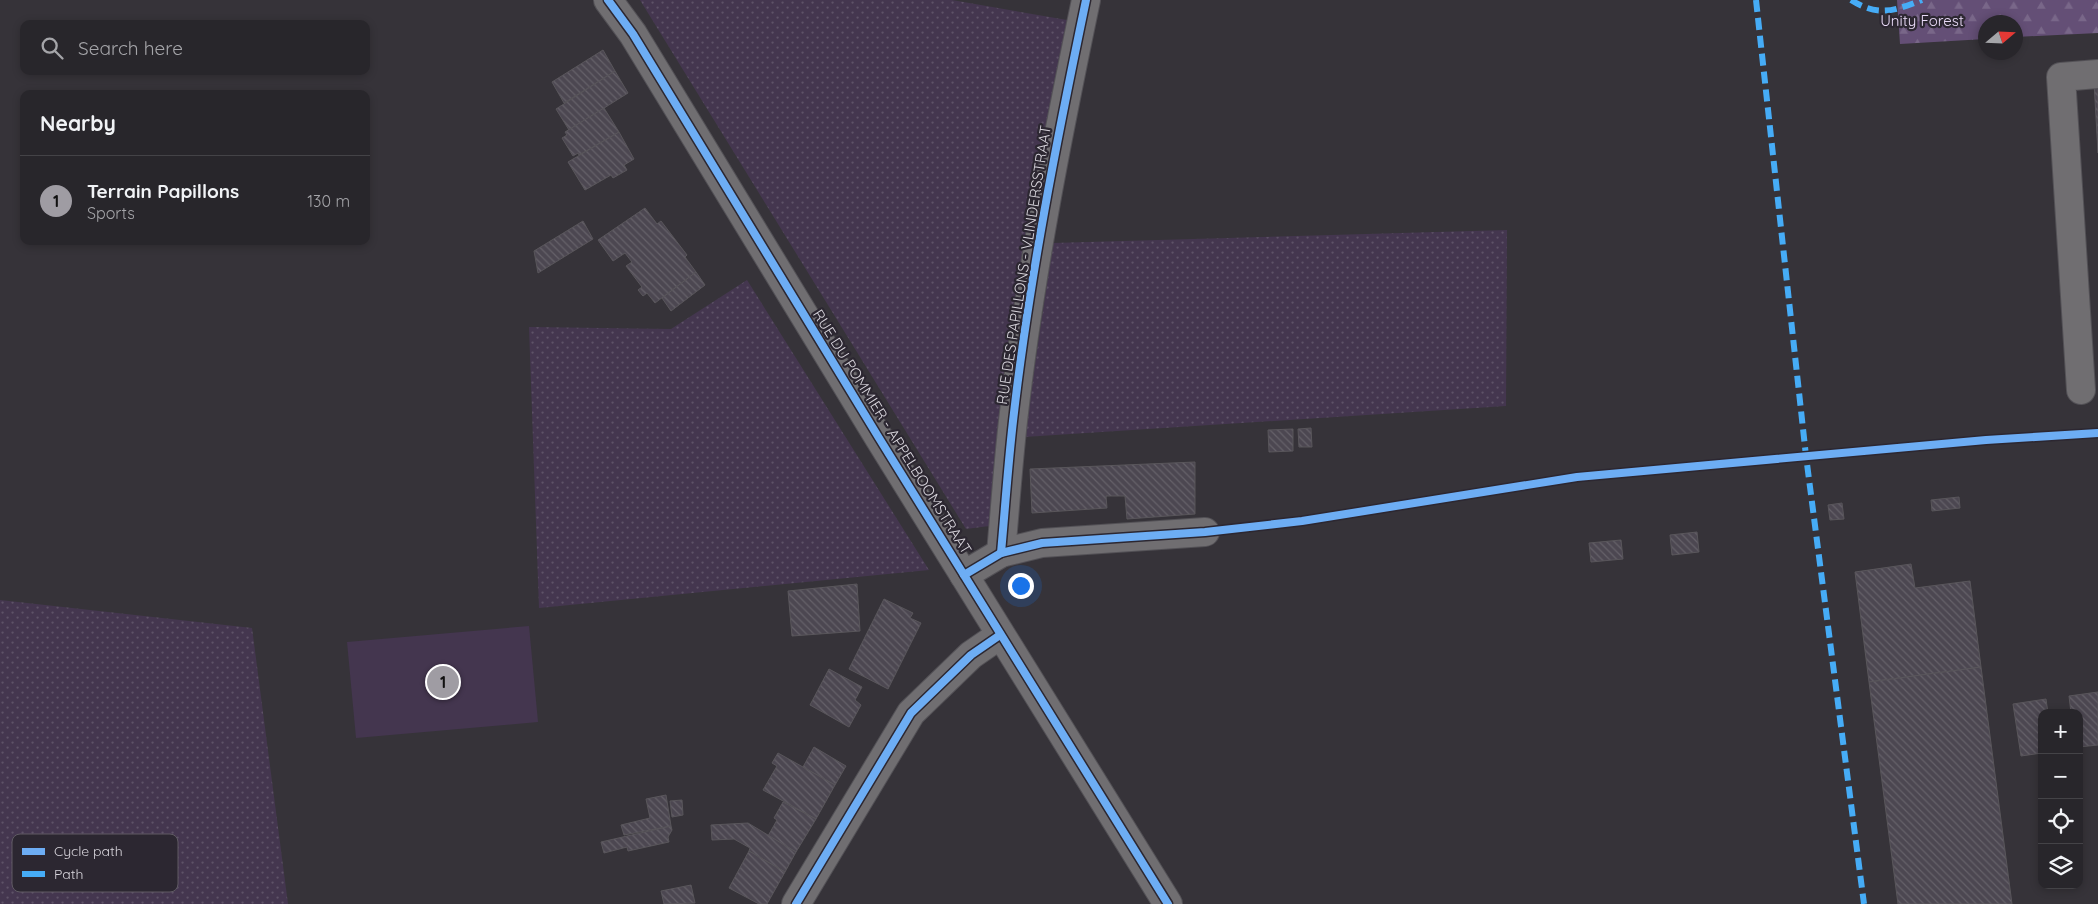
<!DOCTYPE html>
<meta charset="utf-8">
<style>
:root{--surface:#28262b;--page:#302e33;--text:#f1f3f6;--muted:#a5a5a9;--line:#444347;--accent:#9f9ca3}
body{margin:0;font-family:Quicksand,sans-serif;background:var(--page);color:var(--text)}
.controls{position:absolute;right:15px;bottom:15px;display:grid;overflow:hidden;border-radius:10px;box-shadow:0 2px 8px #0003}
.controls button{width:45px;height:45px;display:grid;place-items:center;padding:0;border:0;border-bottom:1px solid var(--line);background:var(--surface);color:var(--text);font:25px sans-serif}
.compass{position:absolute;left:1978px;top:15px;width:45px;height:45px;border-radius:50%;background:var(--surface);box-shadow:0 2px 8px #0003;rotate:71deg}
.you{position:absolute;left:1020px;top:585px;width:18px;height:18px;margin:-12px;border:4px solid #fff;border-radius:50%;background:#1a73e8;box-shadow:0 0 0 8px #1a73e833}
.badge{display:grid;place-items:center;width:32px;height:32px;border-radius:50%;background:var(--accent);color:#111;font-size:16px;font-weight:700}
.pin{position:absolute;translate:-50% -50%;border:2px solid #fff;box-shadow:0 1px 5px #0006}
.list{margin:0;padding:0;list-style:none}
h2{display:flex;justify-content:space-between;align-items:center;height:65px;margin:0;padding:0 20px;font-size:21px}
h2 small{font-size:16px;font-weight:400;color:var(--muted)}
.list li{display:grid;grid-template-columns:32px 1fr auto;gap:15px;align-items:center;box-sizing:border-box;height:90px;padding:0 20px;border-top:1px solid var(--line)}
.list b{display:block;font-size:19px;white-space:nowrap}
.list p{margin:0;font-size:16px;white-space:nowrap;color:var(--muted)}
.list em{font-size:16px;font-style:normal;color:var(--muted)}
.icon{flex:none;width:28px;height:28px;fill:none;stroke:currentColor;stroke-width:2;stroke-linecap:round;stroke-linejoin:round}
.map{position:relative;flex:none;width:2098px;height:904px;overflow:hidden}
.search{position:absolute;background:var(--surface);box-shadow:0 2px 8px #0003;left:20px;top:20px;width:350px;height:55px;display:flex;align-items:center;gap:12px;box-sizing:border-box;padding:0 18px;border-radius:10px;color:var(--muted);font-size:19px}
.panel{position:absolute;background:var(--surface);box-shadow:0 2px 8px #0003;left:20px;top:90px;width:350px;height:155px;border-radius:10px}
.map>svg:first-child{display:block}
</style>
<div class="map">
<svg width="2098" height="904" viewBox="0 0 2098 904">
<defs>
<pattern id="green-dots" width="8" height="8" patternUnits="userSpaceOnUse" patternTransform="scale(1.25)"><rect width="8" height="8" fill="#44364f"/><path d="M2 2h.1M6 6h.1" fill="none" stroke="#5e5268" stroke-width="1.8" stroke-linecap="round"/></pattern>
<pattern id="forest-firs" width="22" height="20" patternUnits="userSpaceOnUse" patternTransform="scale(1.25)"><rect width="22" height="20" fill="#644f76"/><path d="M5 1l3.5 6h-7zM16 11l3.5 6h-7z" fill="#796789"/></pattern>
<pattern id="building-back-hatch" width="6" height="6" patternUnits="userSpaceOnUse" patternTransform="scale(1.25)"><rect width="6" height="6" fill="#4c4751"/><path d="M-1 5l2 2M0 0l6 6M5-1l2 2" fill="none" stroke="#656169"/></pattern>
</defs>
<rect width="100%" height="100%" fill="#363339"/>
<g fill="url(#green-dots)">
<polygon points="640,0 952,0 1067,20 989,526 966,529"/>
<polygon points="1507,230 1506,406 1024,437 1053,243"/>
<polygon points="747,280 929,570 539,608 529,327 671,329"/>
<polygon points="0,600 252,628 288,904 0,904"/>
</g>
<polygon fill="url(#forest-firs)" points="1897,0 2098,0 2098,33 2016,37 2016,22 1986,22 1985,39 1900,44"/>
<polygon fill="#44364f" points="529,626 538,722 356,738 347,642"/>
<g fill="url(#building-back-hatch)" stroke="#59565b">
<polygon points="603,50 615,71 564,103 552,82"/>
<polygon points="615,71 628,93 569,130 556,109"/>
<polygon points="2094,82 2098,82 2098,153"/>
<polygon points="604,108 619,132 579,155 578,153 573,156 562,138 567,135 565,132"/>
<polygon points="619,132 634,159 624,165 627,170 613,178 611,175 585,190 568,162"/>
<polygon points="645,208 657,224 661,221 687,255 685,257 696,272 655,303 647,293 643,296 638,290 642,287 626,266 632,262 625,253 613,261 598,240"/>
<polygon points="583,221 593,239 538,273 534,251"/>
<polygon points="696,272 705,285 671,311 662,298"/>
<polygon points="1311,428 1312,447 1299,447 1298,429"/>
<polygon points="1293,429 1293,451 1269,452 1268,430"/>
<polygon points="1195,462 1195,514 1127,519 1125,496 1106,496 1107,508 1032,513 1030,469"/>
<polygon points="1959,497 1960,508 1932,511 1931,500"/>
<polygon points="1842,503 1844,519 1830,520 1828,505"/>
<polygon points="1697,532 1699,552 1672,555 1670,535"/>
<polygon points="1621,540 1623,559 1591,562 1589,543"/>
<polygon points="1911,564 1915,588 1970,581 1981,667 1869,682 1855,572"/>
<polygon points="857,584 860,631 792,636 788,591"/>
<polygon points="884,599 913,613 910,618 921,623 888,689 849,669"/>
<polygon points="1981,667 2012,904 1898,904 1869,682"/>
<polygon points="829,669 862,687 855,700 861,705 849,727 810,705"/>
<polygon points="2098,692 2098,745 2079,747 2079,713 2071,713 2069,696"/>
<polygon points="2046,699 2048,713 2042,713 2042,753 2021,756 2013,704"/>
<polygon points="814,747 846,766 835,785 803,767"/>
<polygon points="778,753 835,785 816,819 763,790 777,766 772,763"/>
<polygon points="666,795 671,826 624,835 621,825 650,818 646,799"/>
<polygon points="682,800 683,815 672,817 670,801"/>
<polygon points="783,802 816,819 796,852 768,836 777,820 774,818"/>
<polygon points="748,823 796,852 785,872 749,851 750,848 734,839 712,840 711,825"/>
<polygon points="671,826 672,830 668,837 669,842 628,851 627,847 604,853 601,842"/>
<polygon points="749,851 785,872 767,904 759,904 729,888"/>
<polygon points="691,885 695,903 664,904 661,891"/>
</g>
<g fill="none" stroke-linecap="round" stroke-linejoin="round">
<g stroke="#535156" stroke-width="30">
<g id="minor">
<polyline points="608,0 633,34 879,438 1168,904"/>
<polyline points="2081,390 2061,77 2098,74"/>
<path d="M1001,553C1005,509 1008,465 1013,421C1029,280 1057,139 1086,0"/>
<polyline points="964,575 1001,553 1042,543 1205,532"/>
<polyline points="796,904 911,713 971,655 1000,635"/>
</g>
</g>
<use href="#minor" stroke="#706e71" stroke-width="28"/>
<g stroke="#46acf6" stroke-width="6" stroke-dasharray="12 6" stroke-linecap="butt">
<polyline points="1756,0 1806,456 1864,904"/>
<path d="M1851,0C1878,17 1894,11 1922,0"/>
</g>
<g stroke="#2c2731" stroke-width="11">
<g id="cycleway">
<polyline points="608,0 633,34 879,438 1168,904"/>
<path d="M1001,553C1005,509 1008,465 1013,421C1029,280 1057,139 1086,0"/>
<polyline points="964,575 1001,553 1042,543 1205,532 1302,521 1577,477 1986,440 2098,433"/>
<polyline points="796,904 911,713 971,655 1000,635"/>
</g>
</g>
<use href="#cycleway" stroke="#6dadf4" stroke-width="8"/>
</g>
<g text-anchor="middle" stroke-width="4.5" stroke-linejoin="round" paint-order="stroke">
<g font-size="15" fill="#eadbf8" stroke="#2c2731">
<text x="1922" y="26">Unity Forest</text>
</g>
<g font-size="15" fill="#d8d5dc" stroke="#2c2731">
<text transform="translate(1024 265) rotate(-81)" y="5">RUE DES PAPILLONS - VLINDERSSTRAAT</text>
<text transform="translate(892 432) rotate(58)" y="5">RUE DU POMMIER - APPELBOOMSTRAAT</text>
</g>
</g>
<rect x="12" y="834" width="166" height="58" rx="8" fill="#2c2731" stroke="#605b64" stroke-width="1"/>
<rect x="22" y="848" width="23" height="7" fill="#6dadf4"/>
<rect x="22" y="871" width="23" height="6" fill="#46acf6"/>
<g font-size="14" fill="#d8d5dc">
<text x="54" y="856">Cycle path</text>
<text x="54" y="879">Path</text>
</g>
</svg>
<div class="controls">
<button>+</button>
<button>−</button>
<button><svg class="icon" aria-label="locate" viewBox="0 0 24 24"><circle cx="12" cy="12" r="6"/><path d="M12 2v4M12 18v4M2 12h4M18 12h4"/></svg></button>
<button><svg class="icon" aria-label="layers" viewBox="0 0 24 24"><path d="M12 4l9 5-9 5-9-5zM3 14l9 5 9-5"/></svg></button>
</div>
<svg class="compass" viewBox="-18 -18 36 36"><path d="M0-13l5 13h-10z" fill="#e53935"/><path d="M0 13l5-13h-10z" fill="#a5a5a9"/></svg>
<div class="you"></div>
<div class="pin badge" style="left:443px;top:682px">1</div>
<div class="search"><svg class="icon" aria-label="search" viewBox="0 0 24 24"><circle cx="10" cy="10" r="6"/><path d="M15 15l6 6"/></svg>Search here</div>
<section class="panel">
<h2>Nearby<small></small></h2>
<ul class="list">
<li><span class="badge">1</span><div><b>Terrain Papillons</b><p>Sports</p></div><em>130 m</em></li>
</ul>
</section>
</div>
